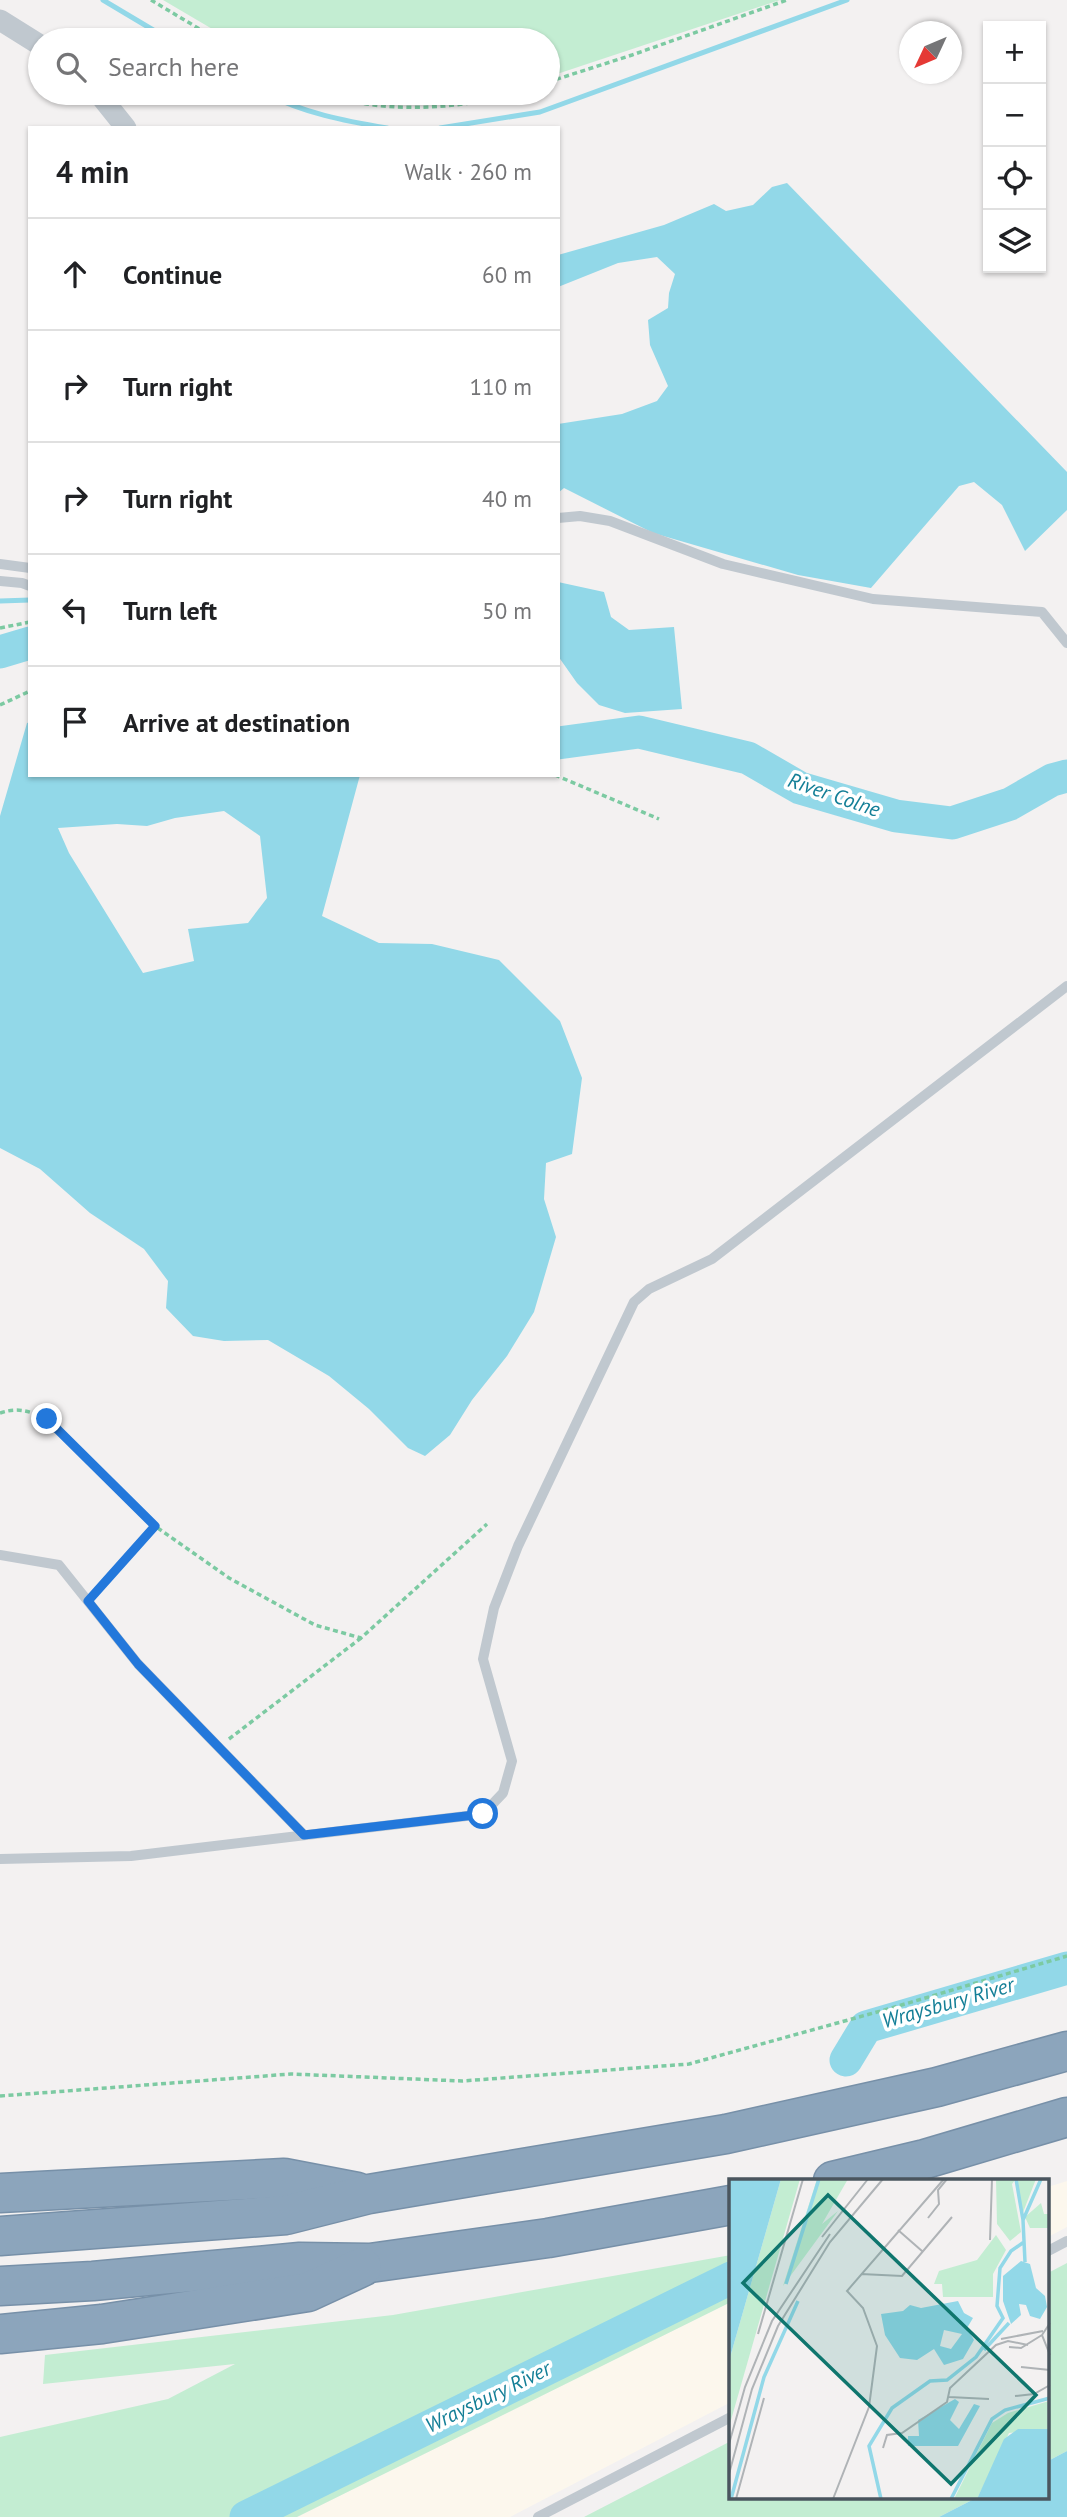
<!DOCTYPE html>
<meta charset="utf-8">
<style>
:root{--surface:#fff;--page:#f2f2f2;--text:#202124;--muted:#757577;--line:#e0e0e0}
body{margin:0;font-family:"PT Sans",sans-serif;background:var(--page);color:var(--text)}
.controls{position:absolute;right:21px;top:21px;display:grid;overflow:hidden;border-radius:0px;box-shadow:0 2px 5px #0004}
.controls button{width:63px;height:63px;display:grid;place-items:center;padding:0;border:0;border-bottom:2px solid var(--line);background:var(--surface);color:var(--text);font:35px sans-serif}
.compass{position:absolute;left:899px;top:21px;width:63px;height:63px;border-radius:50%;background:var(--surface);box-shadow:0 2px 5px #0004;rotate:226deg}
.stop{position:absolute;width:21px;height:21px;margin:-16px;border:5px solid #2378db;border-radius:50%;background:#fff}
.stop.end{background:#2378db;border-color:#fff;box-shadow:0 2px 7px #0008}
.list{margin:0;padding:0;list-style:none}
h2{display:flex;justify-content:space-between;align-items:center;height:91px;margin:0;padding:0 28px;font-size:30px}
h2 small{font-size:23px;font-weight:400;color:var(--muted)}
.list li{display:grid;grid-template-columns:46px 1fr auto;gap:21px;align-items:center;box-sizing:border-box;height:112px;padding:0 28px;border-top:2px solid var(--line)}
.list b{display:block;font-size:26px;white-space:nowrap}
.list em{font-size:23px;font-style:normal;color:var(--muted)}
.icon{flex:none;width:38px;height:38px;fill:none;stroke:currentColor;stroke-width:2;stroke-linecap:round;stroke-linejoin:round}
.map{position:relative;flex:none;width:1067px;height:2517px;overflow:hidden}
.search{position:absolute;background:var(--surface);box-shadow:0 2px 5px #0004;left:28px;top:28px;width:532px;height:77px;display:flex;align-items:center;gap:18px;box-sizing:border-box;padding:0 24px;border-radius:38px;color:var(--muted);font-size:26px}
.panel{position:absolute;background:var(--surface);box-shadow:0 2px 5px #0004;left:28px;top:126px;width:532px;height:651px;border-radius:0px}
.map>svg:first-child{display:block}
</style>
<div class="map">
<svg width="1067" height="2517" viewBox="0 0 1067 2517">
<rect width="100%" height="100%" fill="#f3f1f1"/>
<g fill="#fcf7ed">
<polygon points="1067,2181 1067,2227 1048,2237 1048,2187"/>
<polygon points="731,2302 731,2402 510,2517 297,2517"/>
</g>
<g fill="#c3edd2">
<polygon points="163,0 780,0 548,77 548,40 231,40"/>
<polygon points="363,93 502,93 436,101"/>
<polygon points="731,2255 731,2302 297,2517 0,2517 0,2437 168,2399 235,2364 43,2384 45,2355 393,2315"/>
<polygon points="1067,2263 1067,2451 1048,2461 1048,2273"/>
<polygon points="731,2441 731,2498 976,2498 939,2517 584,2517"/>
</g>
<g fill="#92d8e8" fill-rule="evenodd">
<polygon points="787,183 1067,472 1067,510 1025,551 1002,505 974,482 959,486 871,588 798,575 653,533 564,488 558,493 558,424 622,414 657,401 668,386 650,345 648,320 668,308 669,293 675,274 657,257 618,263 558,287 558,255 664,225 714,204 726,211 753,205 772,187"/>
<polygon points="558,582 604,592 611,617 629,630 674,627 682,709 625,713 599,705 577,683 558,656"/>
<path d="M30,722V775H360L322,916L379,943L432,944L499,960L560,1021L582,1078L572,1154L546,1163L544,1199L556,1237L534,1312L507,1356L472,1400L450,1435L425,1456L408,1448L369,1409L329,1376L268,1340L224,1341L193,1336L166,1308L168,1281L144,1249L90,1213L40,1169L0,1148V816L27,723ZM224,811L260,836L267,898L248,923L188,929L194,961L143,973L69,853L58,828L117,824L147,826L175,818Z"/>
<polygon points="1067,2451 1067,2517 939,2517 976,2498 1048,2498 1048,2461"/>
</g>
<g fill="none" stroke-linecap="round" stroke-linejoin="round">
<g stroke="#92d8e8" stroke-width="5">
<polyline points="103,0 170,40"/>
<path d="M265,93C303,113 345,121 387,128"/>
<polyline points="440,128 540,112 847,0"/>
<polyline points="0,601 30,600"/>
</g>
<g stroke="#92d8e8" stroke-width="33">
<polyline points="0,652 30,643"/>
<polyline points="558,743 639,732 748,758 800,788 896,816 952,823 1010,804 1052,780 1067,776"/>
<polyline points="846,2060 866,2027 1067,1968"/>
<polyline points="246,2517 731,2278"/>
</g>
<g stroke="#7790a8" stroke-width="41">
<g id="highway">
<polyline points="833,2181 925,2159 1067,2117"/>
<polyline points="0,2193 284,2178 357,2192"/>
<polyline points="0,2236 286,2215 369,2194 726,2134 937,2087 1067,2051"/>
<polyline points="0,2286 93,2281 300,2262 370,2263 548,2238 731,2205"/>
<polyline points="0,2334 102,2324 308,2292 362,2267"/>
</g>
</g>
<g stroke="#7ccaa2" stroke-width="3.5" stroke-dasharray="5 3.5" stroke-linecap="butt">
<polyline points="151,0 218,40"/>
<polyline points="548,82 632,55 787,0"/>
<path d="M323,93C377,114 460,110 515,93"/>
<polyline points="0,628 30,622"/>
<polyline points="0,705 30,691"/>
<polyline points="555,775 659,819"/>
<path d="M0,1413C18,1407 30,1411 47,1419L155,1526L229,1578L315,1625L361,1638L487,1524"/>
<polyline points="96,1592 155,1526"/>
<polyline points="229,1739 361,1638"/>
<polyline points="0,2096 291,2074 462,2081 689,2064 888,2009 1067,1956"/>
</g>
<g stroke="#c0c8cf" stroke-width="10">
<polyline points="558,518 580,516 610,521 723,564 873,599 1042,612 1067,643"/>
<polyline points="0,564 30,568"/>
<polyline points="0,581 22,583 30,586"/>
<polyline points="0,1555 59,1565 138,1664 304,1835"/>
<polyline points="0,1859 131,1856 483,1814 503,1793 512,1761 483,1659 494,1608 518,1546 634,1302 649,1289 712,1259 1067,986"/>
<polyline points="1048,2251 1067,2241"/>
<polyline points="538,2517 731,2417"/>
</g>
<g stroke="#c0c8cf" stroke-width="21">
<polyline points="0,20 40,45"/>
<polyline points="98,93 126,128"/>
</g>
<use href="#highway" stroke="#8ca5bc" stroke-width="38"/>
</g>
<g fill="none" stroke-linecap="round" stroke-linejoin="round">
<polyline stroke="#2378db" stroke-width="9" points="47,1419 155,1526 88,1601 138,1664 304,1835 483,1814"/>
</g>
<g text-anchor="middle" stroke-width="7" stroke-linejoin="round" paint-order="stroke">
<g font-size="21" font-style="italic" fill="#147f97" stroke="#fff">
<text transform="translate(834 795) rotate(19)" y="7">River Colne</text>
<text transform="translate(948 2003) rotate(-16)" y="7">Wraysbury River</text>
<text transform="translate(488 2397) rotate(-26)" y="7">Wraysbury River</text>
</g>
</g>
<g transform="translate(729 2179)">
<rect width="320" height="320" fill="#f3f1f1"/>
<path d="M52,0H71L0,248V182ZM88,0H119L93,45L109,32L54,107ZM267,0L286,1L283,5L292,53L281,62L268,45ZM293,0H307L293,36L287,2ZM312,24L315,35H320V49H301L296,38ZM267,56L277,71L264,95V118H214L213,105H205L210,92L248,81ZM320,222V250L280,254L248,320H225L263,244L279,234Z" fill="#c3edd2"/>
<path d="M0,0H52L0,182ZM292,82L301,85L307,109L316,117L318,128L311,140L301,137L297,126L290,125L292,136L282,145L274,122V97ZM229,122L235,134L244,139L238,149L245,161L234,180L215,186L205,170L188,181L171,179L156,156L152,135L174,132L181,126L192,129ZM215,151L233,155L222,170L211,167ZM226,220L230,223L221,241L230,250L245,225L251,227L229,267H179V257H190L189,241ZM289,250H320V320H248L275,260Z" fill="#92d8e8" fill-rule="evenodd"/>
<path fill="none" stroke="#92d8e8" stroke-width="3.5" d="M287,0L294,41M296,83L294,41L312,0M57,105L90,0M255,171L280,144M2,320L35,198L69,122M152,320L140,267L163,229L201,202L218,201L247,178L274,139L268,127L271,89L282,72L295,63M222,320L263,240L276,231L321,219"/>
<path fill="none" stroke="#afb3b6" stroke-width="2" d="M199,39L210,25L209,11L218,0M169,51L193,72M93,58L139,0M261,61L263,0M132,95L173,97L223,38M321,144L313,156L321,176M29,155L74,0M272,160L314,152M280,168L292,169L313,156M292,188L321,191M286,217L305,215L321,206M220,218L260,220M0,265L16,208L43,142L101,55M154,269L158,256L173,254L218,223L221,209L267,166L279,162L299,166M0,295L23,210L49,147L101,63L154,0M7,320L35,219M104,320L140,228L148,167L134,129L118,112L215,0"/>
<path fill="#0f766e" fill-opacity="0.15" stroke="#0f766e" stroke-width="3.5" d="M99,16L307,216L222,305L14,104Z"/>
<rect width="320" height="320" fill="none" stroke="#4a555e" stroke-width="3.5"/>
</g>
</svg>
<div class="controls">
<button>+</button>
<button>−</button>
<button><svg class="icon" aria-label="locate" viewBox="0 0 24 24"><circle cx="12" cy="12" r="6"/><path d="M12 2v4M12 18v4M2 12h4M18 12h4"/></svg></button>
<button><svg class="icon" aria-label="layers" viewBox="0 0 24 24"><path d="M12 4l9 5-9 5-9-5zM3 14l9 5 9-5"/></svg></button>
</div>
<svg class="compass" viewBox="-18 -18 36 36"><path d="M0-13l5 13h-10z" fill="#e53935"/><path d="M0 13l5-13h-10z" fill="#757577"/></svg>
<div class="stop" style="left:483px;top:1814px"></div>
<div class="stop end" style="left:47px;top:1419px"></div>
<div class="search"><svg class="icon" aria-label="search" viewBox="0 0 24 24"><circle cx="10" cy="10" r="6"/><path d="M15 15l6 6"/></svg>Search here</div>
<section class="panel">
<h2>4 min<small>Walk · 260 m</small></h2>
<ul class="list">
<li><svg class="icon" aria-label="ahead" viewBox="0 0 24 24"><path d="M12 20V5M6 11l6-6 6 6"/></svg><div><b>Continue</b></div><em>60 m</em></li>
<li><svg class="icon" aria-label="right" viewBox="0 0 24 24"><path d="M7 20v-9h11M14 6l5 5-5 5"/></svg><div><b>Turn right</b></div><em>110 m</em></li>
<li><svg class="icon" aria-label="right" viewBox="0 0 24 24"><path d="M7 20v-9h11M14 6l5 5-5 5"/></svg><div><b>Turn right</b></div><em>40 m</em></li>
<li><svg class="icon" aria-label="left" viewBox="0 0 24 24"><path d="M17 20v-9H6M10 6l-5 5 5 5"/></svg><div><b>Turn left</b></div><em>50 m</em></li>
<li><svg class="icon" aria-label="arrive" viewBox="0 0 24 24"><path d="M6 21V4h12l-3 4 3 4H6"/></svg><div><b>Arrive at destination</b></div></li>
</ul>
</section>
</div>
